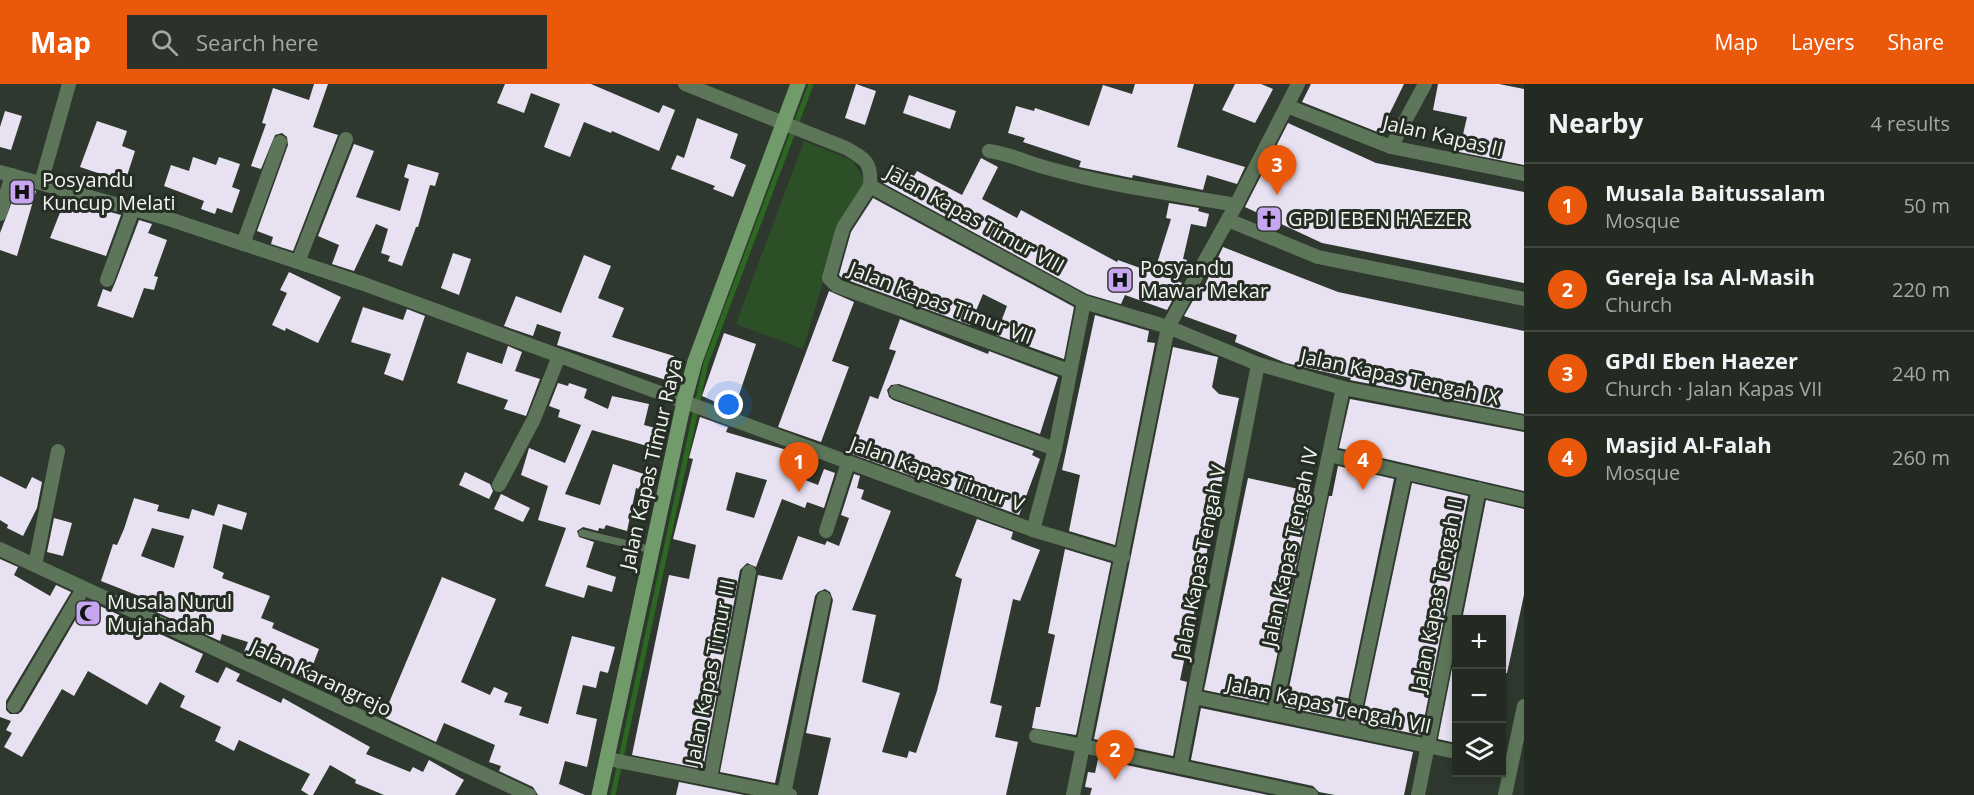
<!DOCTYPE html>
<meta charset="utf-8">
<style>
:root{--surface:#232a22;--page:#2b322a;--text:#f1f3f6;--muted:#a3a7a5;--line:#404640;--accent:#ea580c}
body{margin:0;font-family:"Open Sans",sans-serif;background:var(--page);color:var(--text)}
.controls{position:absolute;right:18px;bottom:18px;display:grid;overflow:hidden;border-radius:0px;box-shadow:0 3px 9px #0003}
.controls button{width:54px;height:54px;display:grid;place-items:center;padding:0;border:0;border-bottom:2px solid var(--line);background:var(--surface);color:var(--text);font:30px sans-serif}
.you{position:absolute;left:729px;top:321px;width:21px;height:21px;margin:-15px;border:4px solid #fff;border-radius:50%;background:#1a73e8;box-shadow:0 0 0 9px #1a73e833}
.badge{display:grid;place-items:center;width:39px;height:39px;border-radius:50%;background:var(--accent);color:#fff;font-size:20px;font-weight:700}
.pin{position:absolute;translate:-50% -50px;filter:drop-shadow(0 2px 3px #0008)}
.pin::after{content:'';position:absolute;top:32px;width:21px;height:18px;background:inherit;clip-path:polygon(0 0,100% 0,50% 100%)}
.list{margin:0;padding:0;list-style:none}
h2{display:flex;justify-content:space-between;align-items:center;height:78px;margin:0;padding:0 24px;font-size:26px}
h2 small{font-size:20px;font-weight:400;color:var(--muted)}
.list li{display:grid;grid-template-columns:39px 1fr auto;gap:18px;align-items:center;box-sizing:border-box;height:84px;padding:0 24px;border-top:2px solid var(--line)}
.list b{display:block;font-size:22px;white-space:nowrap}
.list p{margin:0;font-size:20px;white-space:nowrap;color:var(--muted)}
.list em{font-size:20px;font-style:normal;color:var(--muted)}
.icon{flex:none;width:33px;height:33px;fill:none;stroke:currentColor;stroke-width:2;stroke-linecap:round;stroke-linejoin:round}
.map{position:relative;flex:none;width:1524px;height:711px;overflow:hidden}
header{display:flex;align-items:center;gap:36px;box-sizing:border-box;height:84px;padding:0 30px;background:var(--accent);color:#fff}
header strong{font-size:28px}
nav{display:flex;gap:33px;margin-inline-start:auto;font-size:21px}
.search{width:420px;height:54px;background:var(--page);display:flex;align-items:center;gap:15px;box-sizing:border-box;padding:0 21px;border-radius:0px;color:var(--muted);font-size:22px}
main{display:flex}
aside{flex:1;background:var(--surface)}
.map>svg:first-child{display:block}
</style>
<header>
<strong>Map</strong>
<div class="search"><svg class="icon" aria-label="search" viewBox="0 0 24 24"><circle cx="10" cy="10" r="6"/><path d="M15 15l6 6"/></svg>Search here</div>
<nav><a>Map</a><a>Layers</a><a>Share</a></nav>
</header>
<main>
<div class="map">
<svg width="1524" height="711" viewBox="0 0 1524 711">
<rect width="100%" height="100%" fill="#2f382e"/>
<polygon fill="#2d4f27" points="804,57 853,77 865,98 840,140 803,265 736,240"/>
<g fill="none" stroke-linecap="round" stroke-linejoin="round">
<polyline stroke="#2c6822" stroke-width="5" points="613,711 706,279 811,0"/>
</g>
<g fill="#e8e1f2" fill-rule="evenodd">
<polygon points="314,0 328,0 313,43 338,51 293,167 271,160 273,153 257,147 288,61 287,53 282,49 275,51 261,85 251,82 266,40 262,39 273,4 309,16"/>
<polygon points="505,0 591,0 659,29 663,21 675,26 659,67 612,47 611,49 584,38 570,73 544,63 560,20 531,9 524,29 497,19"/>
<polygon points="856,0 876,7 865,41 845,34"/>
<polygon points="1135,0 1194,0 1177,63 1245,83 1237,100 1207,91 1203,106 1133,91 1132,94 1098,87 1079,83 1081,77 1023,58 1025,54 1008,49 1016,22 1034,27 1035,24 1089,42 1103,1 1132,10"/>
<polygon points="1235,0 1261,0 1273,5 1255,39 1222,26"/>
<polygon points="1311,0 1404,0 1380,49 1302,18"/>
<polygon points="1438,0 1499,0 1524,5 1524,81 1459,68 1467,33 1433,26"/>
<polygon points="909,11 956,27 950,45 903,29"/>
<polygon points="5,27 22,32 11,66 0,63 0,43"/>
<polygon points="697,34 738,50 730,74 746,81 733,113 713,105 715,102 671,85 677,71 684,74"/>
<polygon points="97,37 127,47 122,62 135,67 125,98 80,83"/>
<polygon points="1288,39 1376,79 1524,108 1524,199 1322,159 1245,123"/>
<polygon points="354,60 374,67 356,113 400,127 409,95 404,93 408,80 439,89 435,102 430,101 418,143 416,143 402,182 388,177 390,172 381,169 388,145 376,140 354,187 332,180 339,161 318,152"/>
<polygon points="193,73 216,81 219,73 240,80 232,103 240,106 232,129 217,124 215,130 201,125 204,117 164,102 171,81 189,87"/>
<polygon points="981,74 998,83 982,115 1017,134 1021,126 1117,178 1118,176 1154,189 1171,135 1166,134 1169,119 1199,124 1198,127 1209,130 1206,143 1191,140 1183,175 1187,176 1179,198 1182,199 1167,226 1125,211 1121,220 1087,210 881,98 891,80 914,92 917,87 962,111"/>
<polygon points="18,102 36,107 17,172 0,166 0,149"/>
<polygon points="873,114 1074,223 1064,275 996,251 1007,222 983,210 970,241 842,194 839,191 851,148"/>
<polygon points="63,121 83,129 85,121 121,131 106,172 50,154"/>
<polygon points="139,136 152,140 148,149 167,156 154,192 158,193 154,206 144,204 133,234 97,222 103,205 111,208 115,199"/>
<polygon points="1223,163 1338,208 1524,247 1524,330 1350,296 1351,294 1286,279 1235,258 1237,251 1184,232 1199,206 1202,207"/>
<polygon points="453,169 471,175 459,211 441,204"/>
<polygon points="584,171 611,182 598,214 624,224 612,253 674,272 666,296 557,261 561,248 537,240 533,252 504,242 516,212 561,229"/>
<polygon points="289,188 341,213 318,259 286,244 285,247 272,241 287,209 280,206"/>
<polygon points="829,207 854,218 832,277 849,283 821,358 778,343"/>
<polygon points="363,223 403,236 407,225 425,232 403,297 384,290 391,270 351,258"/>
<polygon points="1095,231 1149,247 1147,258 1155,259 1115,461 1069,447 1080,391 1062,386"/>
<polygon points="900,235 988,270 989,267 1058,293 1040,350 899,300 891,301 887,306 889,313 893,316 1034,367 1032,371 1040,375 1019,431 849,369 870,312 878,315 896,267 889,265"/>
<polygon points="724,249 756,260 734,326 702,312"/>
<polygon points="508,262 522,268 515,287 540,295 526,332 504,325 508,316 457,299 467,268 502,280"/>
<polygon points="1173,263 1218,273 1212,303 1219,310 1239,314 1180,596 1187,598 1173,672 1094,655"/>
<polygon points="558,299 568,302 569,299 587,305 584,314 608,325 612,312 649,320 644,341 659,345 654,364 592,346 565,410 600,421 613,380 644,390 639,405 636,404 627,447 606,441 604,445 599,444 598,447 583,443 577,447 579,453 594,458 586,483 616,493 612,508 588,501 584,514 545,502 566,444 538,436 548,402 521,391 529,364 565,379 581,341 558,333 560,326 549,322"/>
<polygon points="1350,315 1524,348 1524,407 1339,364"/>
<path d="M700,333L728,343L726,348L797,369L790,390L818,401L824,385L835,389L824,424L807,418L805,424L782,415L756,483L747,479L740,486L703,685L632,671L669,491L689,495L696,461L673,455L693,375L689,374ZM736,388L767,396L754,434L726,426Z"/>
<polygon points="1338,382 1394,395 1344,635 1285,623 1329,412 1332,412"/>
<polygon points="465,388 490,400 493,407 489,415 459,401"/>
<polygon points="854,390 860,392 857,404 864,406 861,415 891,427 852,526 876,531 862,598 900,609 882,668 907,674 909,667 916,669 937,607 962,495 955,492 977,435 1013,448 1011,455 1040,466 1020,517 1013,515 990,619 1002,622 995,653 1018,658 1006,711 818,711 831,654 806,649 833,516 830,508 825,505 818,508 815,512 775,699 720,688 758,491 782,496 798,452 825,461 827,457 839,462 849,434 841,431"/>
<polygon points="0,392 26,405 32,393 42,398 37,424 23,452 7,444 8,441 0,436"/>
<polygon points="1248,394 1312,408 1267,619 1204,606"/>
<polygon points="1412,399 1468,412 1421,651 1361,639"/>
<polygon points="501,410 530,424 523,438 494,425"/>
<path d="M134,414L159,421L157,427L189,435L192,425L214,432L218,420L247,429L242,446L223,440L213,484L224,489L222,494L270,512L261,534L274,539L272,544L319,565L307,596L244,568L248,558L222,550L220,557L154,527L157,519L101,497L113,460L117,461L124,445ZM152,444L184,452L174,484L141,472Z"/>
<polygon points="1486,416 1524,425 1524,511 1507,589 1502,589 1502,536 1462,536"/>
<polygon points="54,434 72,439 63,472 47,468"/>
<polygon points="1065,465 1111,479 1076,651 1032,644 1036,623 1040,623 1055,551 1048,549"/>
<polygon points="0,475 18,483 14,491 50,512 56,501 71,508 6,617 6,626 10,630 18,630 22,627 87,516 203,570 195,588 218,599 226,583 240,590 236,597 281,619 283,614 370,663 366,670 410,688 413,683 423,688 429,676 464,696 455,711 384,711 355,699 356,696 330,681 313,711 309,711 301,706 310,690 239,656 234,667 215,657 221,643 180,623 185,612 160,598 147,621 88,587 74,612 62,605 22,673 4,663 12,649 6,646 11,637 0,633"/>
<polygon points="442,493 496,515 461,598 490,611 494,603 508,609 504,618 522,623 519,631 548,640 572,552 615,563 608,589 600,587 596,604 583,601 576,630 597,635 587,683 565,677 559,700 585,711 538,711 533,703 499,687 501,682 489,678 495,661 444,639 436,658 383,633"/>
<polygon points="1456,564 1456,659 1438,655"/>
<polygon points="1201,624 1413,668 1404,711 1335,711 1319,708 1313,702 1191,676"/>
<polygon points="1098,675 1178,692 1268,711 1090,711 1092,704 1085,703 1088,688 1095,689"/>
<polygon points="679,698 744,711 676,711"/>
</g>
<g fill="none" stroke-linecap="round" stroke-linejoin="round">
<polyline stroke="#5d7659" stroke-width="7" points="582,449 652,466"/>
<g stroke="#5d7659" stroke-width="14">
<path d="M685,0L846,64C865,75 872,78 870,102L1084,218L1168,243L1258,280L1343,304L1524,339"/>
<polyline points="1287,22 1391,63 1524,90"/>
<polyline points="1391,63 1425,0"/>
<path d="M989,67C1011,70 1030,80 1051,85C1111,102 1174,110 1236,121"/>
<polyline points="0,88 169,135 364,200 1033,446 1123,473"/>
<polyline points="41,99 69,0"/>
<polyline points="870,102 843,144 829,194 837,202 1069,287"/>
<polyline points="0,130 12,91"/>
<polyline points="1228,136 1318,173 1524,215"/>
<polyline points="243,160 280,58"/>
<polyline points="298,178 346,55"/>
<polyline points="107,196 133,125"/>
<polyline points="896,308 1055,365"/>
<polyline points="1329,371 1524,416"/>
<polyline points="499,401 534,335 559,272"/>
<polyline points="1033,446 1055,365 1084,218"/>
<polyline points="826,447 848,379"/>
<polyline points="0,465 529,711"/>
<polyline points="35,481 58,367"/>
<polyline points="1194,613 1456,668"/>
<polyline points="14,622 83,505"/>
<polyline points="1274,630 1343,304"/>
<polyline points="1351,644 1405,389"/>
<polyline points="1036,652 1311,711"/>
<polyline points="608,675 790,711"/>
<polyline points="1180,683 1258,280"/>
<polyline points="710,695 749,488"/>
<polyline points="784,710 824,514"/>
<polyline points="1073,711 1168,243 1236,121 1298,0"/>
<polyline points="1418,711 1479,405"/>
<polyline points="1505,711 1524,622"/>
</g>
<polyline stroke="#729b6b" stroke-width="15" points="599,711 684,318 695,277 798,0"/>
</g>
<defs>
<g id="hospital-square" transform="scale(1.35)"><rect x="-9" y="-9" width="18" height="18" rx="4" fill="#c7a6ef" stroke="#252d24"/><path d="M-5-5h3v3.5h4V-5h3V5h-3V1.5h-4V5h-3Z" fill="#111"/></g>
<g id="church-square" transform="scale(1.35)"><rect x="-9" y="-9" width="18" height="18" rx="4" fill="#c7a6ef" stroke="#252d24"/><path d="M-1.2-6h2.4v3.5h3.3v2.4h-3.3V6h-2.4V-.1h-3.3v-2.4h3.3Z" fill="#111"/></g>
<g id="mosque-square" transform="scale(1.35)"><rect x="-9" y="-9" width="18" height="18" rx="4" fill="#c7a6ef" stroke="#252d24"/><path d="M3.5-4.9A6 6 0 1 0 3.5 4.9A5 5 0 1 1 3.5-4.9Z" fill="#111"/></g>
</defs>
<g fill-rule="evenodd">
<use href="#hospital-square" x="22" y="108"/>
<use href="#church-square" x="1269" y="135"/>
<use href="#hospital-square" x="1120" y="196"/>
<use href="#mosque-square" x="88" y="529"/>
</g>
<g text-anchor="middle" stroke-width="6" stroke-linejoin="round" paint-order="stroke">
<g font-size="20" fill="#f0f6ef" stroke="#252d24">
<text transform="translate(1443 52) rotate(13)" y="7">Jalan Kapas II</text>
<text transform="translate(975 135) rotate(29)" y="7">Jalan Kapas Timur VIII</text>
<text transform="translate(941 219) rotate(21)" y="7">Jalan Kapas Timur VII</text>
<text transform="translate(1400 293) rotate(12)" y="7">Jalan Kapas Tengah IX</text>
<text transform="translate(651 380) rotate(-77)" y="7">Jalan Kapas Timur Raya</text>
<text transform="translate(937 390) rotate(20)" y="7">Jalan Kapas Timur V</text>
<text transform="translate(1290 463) rotate(-78)" y="7">Jalan Kapas Tengah IV</text>
<text transform="translate(1200 478) rotate(-79)" y="7">Jalan Kapas Tengah V</text>
<text transform="translate(1437 511) rotate(-79)" y="7">Jalan Kapas Tengah II</text>
<text transform="translate(710 588) rotate(-79)" y="7">Jalan Kapas Timur III</text>
<text transform="translate(321 594) rotate(25)" y="7">Jalan Karangrejo</text>
<text transform="translate(1329 621) rotate(12)" y="7">Jalan Kapas Tengah VII</text>
</g>
<g font-size="20" fill="#f0f6ef" stroke="#252d24" text-anchor="start">
<text x="42" y="103">Posyandu<tspan x="42" dy="23">Kuncup Melati</tspan></text>
<text x="1288" y="142">GPDI EBEN HAEZER</text>
<text x="1140" y="191">Posyandu<tspan x="1140" dy="23">Mawar Mekar</tspan></text>
<text x="107" y="525">Musala Nurul<tspan x="107" dy="23">Mujahadah</tspan></text>
</g>
</g>
</svg>
<div class="controls">
<button>+</button>
<button>−</button>
<button><svg class="icon" aria-label="layers" viewBox="0 0 24 24"><path d="M12 4l9 5-9 5-9-5zM3 14l9 5 9-5"/></svg></button>
</div>
<div class="you"></div>
<div class="pin badge" style="left:799px;top:408px">1</div>
<div class="pin badge" style="left:1115px;top:696px">2</div>
<div class="pin badge" style="left:1277px;top:111px">3</div>
<div class="pin badge" style="left:1363px;top:406px">4</div>
</div>
<aside>
<h2>Nearby<small>4 results</small></h2>
<ul class="list">
<li><span class="badge">1</span><div><b>Musala Baitussalam</b><p>Mosque</p></div><em>50 m</em></li>
<li><span class="badge">2</span><div><b>Gereja Isa Al-Masih</b><p>Church</p></div><em>220 m</em></li>
<li><span class="badge">3</span><div><b>GPdI Eben Haezer</b><p>Church · Jalan Kapas VII</p></div><em>240 m</em></li>
<li><span class="badge">4</span><div><b>Masjid Al-Falah</b><p>Mosque</p></div><em>260 m</em></li>
</ul>
</aside>
</main>
